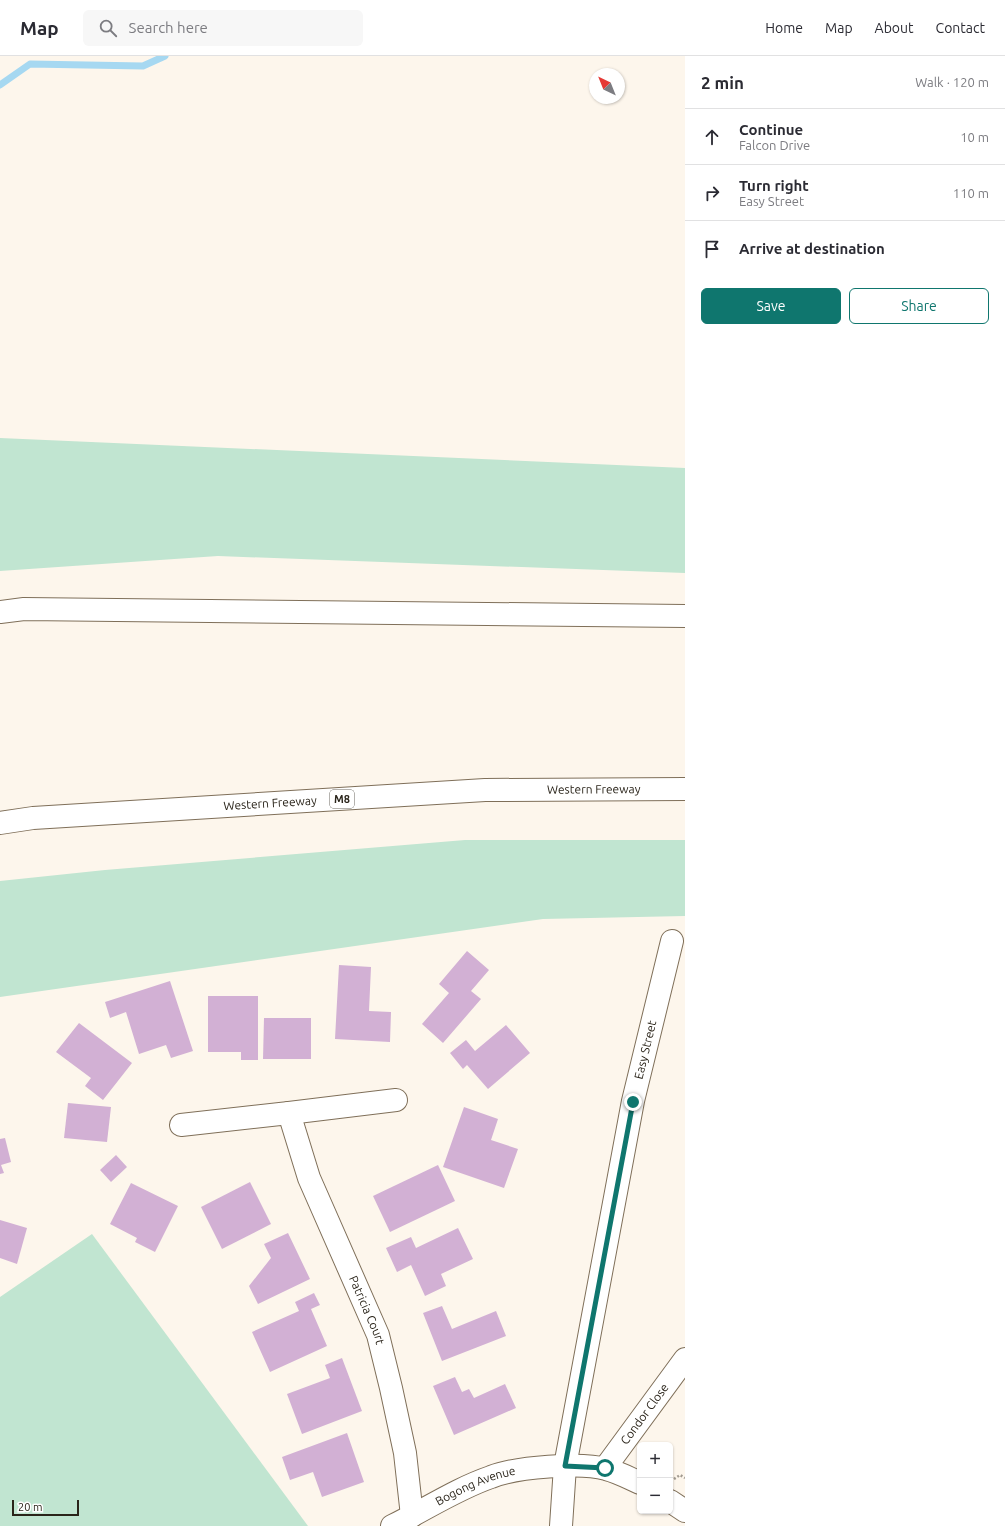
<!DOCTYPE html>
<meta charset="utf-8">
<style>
:root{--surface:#fff;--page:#f7f7f7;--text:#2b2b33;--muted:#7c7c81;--line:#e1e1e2;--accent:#0f766e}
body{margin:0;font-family:Ubuntu,sans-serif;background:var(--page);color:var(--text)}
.controls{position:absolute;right:12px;bottom:12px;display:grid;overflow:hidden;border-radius:6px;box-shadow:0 1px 3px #0004}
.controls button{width:36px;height:36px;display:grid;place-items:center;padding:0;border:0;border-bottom:1px solid var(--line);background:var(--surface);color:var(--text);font:20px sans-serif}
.compass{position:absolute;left:589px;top:12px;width:36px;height:36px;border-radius:50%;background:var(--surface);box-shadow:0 1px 3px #0004;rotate:317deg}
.scale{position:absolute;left:12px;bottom:10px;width:67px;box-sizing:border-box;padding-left:4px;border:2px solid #2a241a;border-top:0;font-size:11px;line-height:14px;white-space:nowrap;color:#2a241a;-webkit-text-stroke:3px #fff;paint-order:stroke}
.stop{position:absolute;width:12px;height:12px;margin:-9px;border:3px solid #0f766e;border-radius:50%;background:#fff}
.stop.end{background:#0f766e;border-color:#fff;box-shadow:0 1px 4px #0008}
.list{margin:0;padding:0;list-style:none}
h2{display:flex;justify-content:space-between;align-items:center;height:52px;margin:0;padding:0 16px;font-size:17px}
h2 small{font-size:13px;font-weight:400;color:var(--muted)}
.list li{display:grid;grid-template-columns:26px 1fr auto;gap:12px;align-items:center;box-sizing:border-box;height:56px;padding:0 16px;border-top:1px solid var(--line)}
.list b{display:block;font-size:15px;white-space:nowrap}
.list p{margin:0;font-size:13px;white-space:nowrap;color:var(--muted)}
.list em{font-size:13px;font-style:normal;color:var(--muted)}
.actions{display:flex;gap:8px;padding:12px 16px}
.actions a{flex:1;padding:9px 0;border:1px solid var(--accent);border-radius:6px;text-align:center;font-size:14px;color:var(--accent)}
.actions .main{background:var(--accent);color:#fff}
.icon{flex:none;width:22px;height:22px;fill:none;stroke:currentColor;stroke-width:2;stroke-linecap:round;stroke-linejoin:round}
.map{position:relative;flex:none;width:685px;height:1470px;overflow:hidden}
header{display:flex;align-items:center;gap:24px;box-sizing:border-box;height:56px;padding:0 20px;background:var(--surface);border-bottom:1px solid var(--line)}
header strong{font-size:19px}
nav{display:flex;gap:22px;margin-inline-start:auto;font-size:14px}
.search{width:280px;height:36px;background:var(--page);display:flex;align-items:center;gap:10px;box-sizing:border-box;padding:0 14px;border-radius:6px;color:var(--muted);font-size:15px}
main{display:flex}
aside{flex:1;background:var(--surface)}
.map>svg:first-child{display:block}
</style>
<header>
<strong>Map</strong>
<div class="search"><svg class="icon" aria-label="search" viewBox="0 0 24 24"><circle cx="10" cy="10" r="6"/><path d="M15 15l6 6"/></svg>Search here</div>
<nav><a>Home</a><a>Map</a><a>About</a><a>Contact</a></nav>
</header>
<main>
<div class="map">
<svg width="685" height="1470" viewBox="0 0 685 1470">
<rect width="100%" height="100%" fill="#fdf6ec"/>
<g fill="#c1e5d1">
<polygon points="0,382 685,412 685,517 218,500 0,515"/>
<polygon points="465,784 685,784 685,860 543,863 0,941 0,825 105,814"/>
<polygon points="92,1178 308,1470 0,1470 0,1241"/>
</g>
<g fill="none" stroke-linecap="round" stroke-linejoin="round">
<polyline stroke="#a6d8f1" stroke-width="7" points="0,29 30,8 143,10 165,0"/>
</g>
<g fill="#d2b0d4">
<polygon points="467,895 489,914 471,935 481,943 443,987 422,968 449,937 439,928"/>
<polygon points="339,909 371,911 369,955 391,956 390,986 335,983"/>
<polygon points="170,925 193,995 171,1002 166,989 139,998 126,956 110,962 105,946"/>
<polygon points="208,940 258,940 258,1004 241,1004 241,996 208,996"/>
<polygon points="264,962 311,962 311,1003 263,1003"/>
<polygon points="79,967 132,1007 103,1044 85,1030 91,1022 56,996"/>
<polygon points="506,969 530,997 488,1033 467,1009 463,1013 450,997 466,984 475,995"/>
<polygon points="68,1047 111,1051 107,1086 64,1082"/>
<polygon points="464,1051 498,1063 491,1084 518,1093 504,1132 443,1111"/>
<polygon points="5,1082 11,1106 1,1109 4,1117 0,1118 0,1083"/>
<polygon points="116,1099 127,1111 111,1126 100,1114"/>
<polygon points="438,1109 455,1145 390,1176 373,1140"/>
<polygon points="250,1126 271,1168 222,1193 201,1151"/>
<polygon points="131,1127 178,1150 155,1196 135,1186 137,1182 110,1168"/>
<polygon points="0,1164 27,1172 17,1208 0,1202"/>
<polygon points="458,1172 473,1203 441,1218 446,1230 425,1240 411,1209 397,1216 386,1192 411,1181 416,1192"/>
<polygon points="288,1177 310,1223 258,1248 249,1230 271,1202 264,1188"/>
<polygon points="314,1237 320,1249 311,1253 327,1290 270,1316 252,1276 299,1255 295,1246"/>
<polygon points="442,1250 452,1273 496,1255 506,1280 442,1305 423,1257"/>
<polygon points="342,1302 362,1355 302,1378 287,1338 330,1322 325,1309"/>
<polygon points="455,1321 462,1336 469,1333 474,1342 505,1328 516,1352 454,1379 433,1330"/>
<polygon points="347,1377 364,1426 322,1441 313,1416 290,1424 282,1401"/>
</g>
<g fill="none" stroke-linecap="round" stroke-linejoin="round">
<g stroke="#7f6f59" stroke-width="24">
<g id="minor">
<polyline points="289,1057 396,1044"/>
<path id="s1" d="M181,1069L289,1057L309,1122L378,1279L391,1332L405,1397L412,1460"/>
<path id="s2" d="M605,1412L685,1303"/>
<polyline points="670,1445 685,1455"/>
<path id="s3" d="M392,1470C425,1454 456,1433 491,1421C516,1411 581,1406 606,1413C618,1416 629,1422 640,1427"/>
<path id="s4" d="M561,1470L565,1410L633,1045L672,885"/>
</g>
</g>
<g stroke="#7f6f59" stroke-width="24">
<g id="highway">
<polyline points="0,556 24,553 685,560"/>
<path id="s5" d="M0,767L33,762L485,734L685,733"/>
</g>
</g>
<polyline stroke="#a29b91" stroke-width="2.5" stroke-dasharray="2 2" stroke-linecap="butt" points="674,1423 680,1419 685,1422"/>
<use href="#minor" stroke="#fff" stroke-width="22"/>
<use href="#highway" stroke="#fff" stroke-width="22"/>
</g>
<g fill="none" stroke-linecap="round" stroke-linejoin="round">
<polyline stroke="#0f766e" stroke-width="5" points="605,1412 565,1410 633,1046"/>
</g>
<g text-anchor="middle" stroke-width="3.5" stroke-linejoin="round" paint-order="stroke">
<rect fill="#fff" stroke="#6a665f" stroke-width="1" x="330" y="734" width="24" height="18" rx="3"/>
<g font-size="11" font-weight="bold" fill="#2a241a">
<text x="342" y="747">M8</text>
</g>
<g font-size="12" fill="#2a241a" stroke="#fff">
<text dy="4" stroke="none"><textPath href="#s5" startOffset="595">Western Freeway</textPath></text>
<text dy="4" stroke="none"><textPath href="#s5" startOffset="271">Western Freeway</textPath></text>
<text dy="4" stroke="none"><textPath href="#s4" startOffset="484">Easy Street</textPath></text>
<text dy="4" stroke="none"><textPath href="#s1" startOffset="321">Patricia Court</textPath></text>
<text dy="4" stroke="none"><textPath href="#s2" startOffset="67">Condor Close</textPath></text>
<text dy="4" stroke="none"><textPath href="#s3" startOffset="93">Bogong Avenue</textPath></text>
</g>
</g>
</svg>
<div class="controls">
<button>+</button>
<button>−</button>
</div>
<svg class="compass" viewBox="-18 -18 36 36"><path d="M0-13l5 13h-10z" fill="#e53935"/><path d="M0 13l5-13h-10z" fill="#7c7c81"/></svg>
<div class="scale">20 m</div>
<div class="stop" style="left:605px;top:1412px"></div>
<div class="stop end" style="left:633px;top:1046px"></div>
</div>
<aside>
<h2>2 min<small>Walk · 120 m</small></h2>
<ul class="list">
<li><svg class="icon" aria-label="ahead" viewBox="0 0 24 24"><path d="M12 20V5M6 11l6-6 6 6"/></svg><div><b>Continue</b><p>Falcon Drive</p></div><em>10 m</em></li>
<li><svg class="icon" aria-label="right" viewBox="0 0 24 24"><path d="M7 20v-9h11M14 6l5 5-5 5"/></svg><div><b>Turn right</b><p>Easy Street</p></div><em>110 m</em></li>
<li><svg class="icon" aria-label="arrive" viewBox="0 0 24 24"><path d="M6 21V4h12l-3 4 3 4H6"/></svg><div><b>Arrive at destination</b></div></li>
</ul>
<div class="actions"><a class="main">Save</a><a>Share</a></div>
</aside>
</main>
